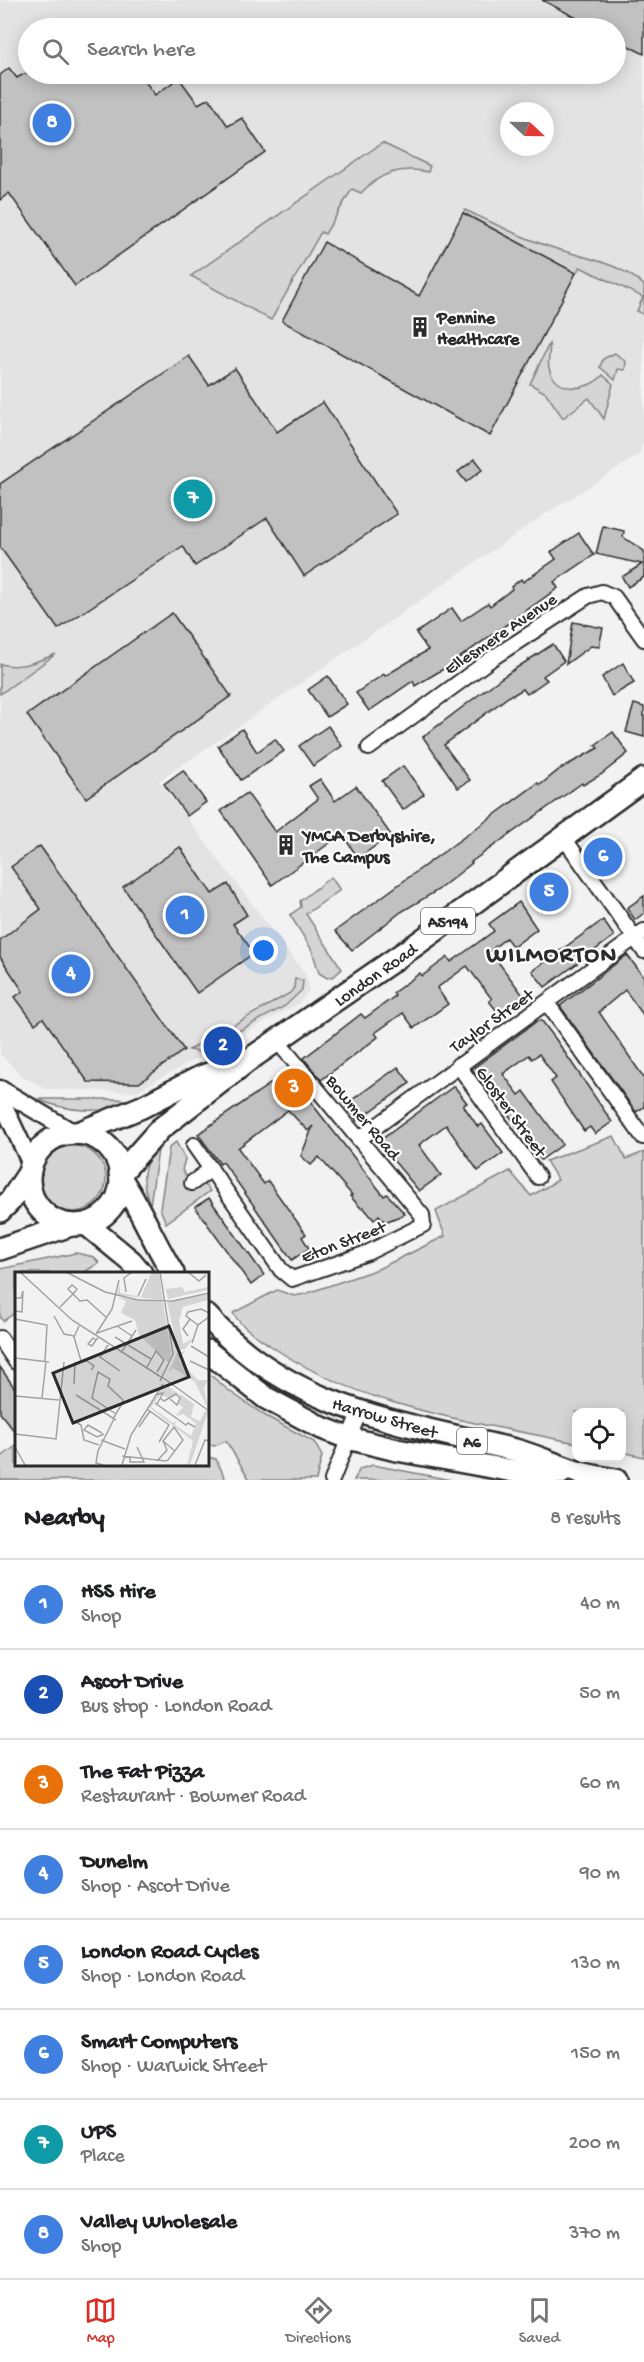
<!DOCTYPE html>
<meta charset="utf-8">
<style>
:root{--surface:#fff;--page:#f2f2f2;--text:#202124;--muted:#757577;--line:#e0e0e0;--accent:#d93025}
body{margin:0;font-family:"Gochi Hand",sans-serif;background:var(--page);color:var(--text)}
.controls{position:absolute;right:18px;bottom:18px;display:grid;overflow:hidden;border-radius:12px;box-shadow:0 3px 15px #0003}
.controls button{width:54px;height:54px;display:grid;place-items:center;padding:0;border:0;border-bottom:2px solid var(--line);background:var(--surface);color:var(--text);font:30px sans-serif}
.compass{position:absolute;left:500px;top:102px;width:54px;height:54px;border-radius:50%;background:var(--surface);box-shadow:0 3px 15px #0003;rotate:112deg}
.you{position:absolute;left:264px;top:951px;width:21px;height:21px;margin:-15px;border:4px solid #fff;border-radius:50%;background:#1a73e8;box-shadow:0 0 0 9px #1a73e833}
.badge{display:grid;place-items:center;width:39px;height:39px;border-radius:50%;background:var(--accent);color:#fff;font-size:20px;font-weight:700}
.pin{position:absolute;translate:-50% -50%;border:3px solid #fff;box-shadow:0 2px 6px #0006}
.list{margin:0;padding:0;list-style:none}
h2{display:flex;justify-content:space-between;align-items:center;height:78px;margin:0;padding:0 24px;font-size:26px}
h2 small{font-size:20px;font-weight:400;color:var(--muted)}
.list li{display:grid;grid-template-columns:39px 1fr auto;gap:18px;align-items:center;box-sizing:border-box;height:90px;padding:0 24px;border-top:2px solid var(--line)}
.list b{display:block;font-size:22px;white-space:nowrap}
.list p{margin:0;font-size:20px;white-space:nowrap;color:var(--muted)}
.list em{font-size:20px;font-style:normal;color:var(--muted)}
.icon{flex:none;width:33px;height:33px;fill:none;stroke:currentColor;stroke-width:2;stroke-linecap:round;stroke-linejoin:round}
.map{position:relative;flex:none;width:644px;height:1480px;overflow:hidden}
.search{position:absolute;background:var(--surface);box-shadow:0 3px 15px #0003;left:18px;right:18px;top:18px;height:66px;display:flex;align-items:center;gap:15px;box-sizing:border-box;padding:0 21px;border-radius:33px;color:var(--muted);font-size:22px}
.sheet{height:798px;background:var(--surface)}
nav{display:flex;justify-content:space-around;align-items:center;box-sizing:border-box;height:84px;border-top:2px solid var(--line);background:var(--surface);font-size:16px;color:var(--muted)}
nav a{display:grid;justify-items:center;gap:3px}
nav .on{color:var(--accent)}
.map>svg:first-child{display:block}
</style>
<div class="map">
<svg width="644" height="1480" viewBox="0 0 644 1480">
<rect width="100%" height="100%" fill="#f2f2f2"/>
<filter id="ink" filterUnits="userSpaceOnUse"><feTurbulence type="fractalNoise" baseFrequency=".0167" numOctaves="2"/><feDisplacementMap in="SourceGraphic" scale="12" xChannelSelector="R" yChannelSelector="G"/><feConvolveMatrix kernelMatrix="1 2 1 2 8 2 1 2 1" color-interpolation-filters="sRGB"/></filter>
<g filter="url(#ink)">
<path fill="#e3e3e3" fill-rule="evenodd" d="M0,0H644V437L639,455L541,517L159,781L306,975L309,991L298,1004L135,1092L46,1089L23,1077L0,1054ZM28,28H616V74H28ZM509,111H545V147H509Z"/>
<g fill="#d5d5d5" stroke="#808080" stroke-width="1.5">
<path d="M382,143L430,166L428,172C400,166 380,173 361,193L352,189L325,234L321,232L271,320L191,276Z"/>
<path d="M465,210C491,222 516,235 542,244C576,257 616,260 644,285V315L637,311L643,297L580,267L576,273L463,213Z"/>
<path d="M549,344C551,352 547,360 549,368C556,395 589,391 603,375L613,384L604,419L589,398L563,418L546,393L530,384Z"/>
<polygon points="615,353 626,362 625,370 618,369 615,380 600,367 603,359"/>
<path d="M56,654L0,694V664C21,669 36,662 56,654Z"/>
<polygon points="331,877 340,890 306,914 342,969 334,976 327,978 319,973 312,950 290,915 301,907 300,901"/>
<polygon points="295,978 303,981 302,990 285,1006 200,1052 189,1050 290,993 294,988"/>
<path d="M38,1099H116L129,1100C108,1117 61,1110 38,1099Z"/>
<path d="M614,1136L626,1159L644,1152V1457L622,1452V1412H576V1443C471,1421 361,1408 271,1346C258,1337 241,1327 233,1313L277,1290L294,1296L305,1294L378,1269L445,1236L436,1211L510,1171L531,1196L558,1180L546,1161Z"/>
<polygon points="176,1142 185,1159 182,1170 194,1187 200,1184 206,1186 210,1191 166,1223 160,1209 169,1148"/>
<path d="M159,1143L150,1205C140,1178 141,1166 159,1143Z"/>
<circle cx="73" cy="1179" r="33"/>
<polygon points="76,1253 94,1257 99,1263 83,1273 16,1273 16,1312 3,1321 0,1317 0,1269"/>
<polygon points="207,1372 228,1390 264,1415 314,1442 322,1456 316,1480 250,1480 226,1441 214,1446 207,1444"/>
<polygon points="16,1446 16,1464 207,1464 207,1457 216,1459 226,1480 0,1480 0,1458"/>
<polygon points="373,1465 451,1480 354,1480 360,1469"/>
</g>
<g fill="#c1c1c1" stroke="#2b2b2b" stroke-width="1.5">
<polygon points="542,0 644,0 644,54 615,39 615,28 596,28"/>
<polygon points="9,68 17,78 24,74 140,74 155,95 179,78 198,104 209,98 228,126 242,118 265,152 75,286 9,193 0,200 0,75"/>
<polygon points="463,213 576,273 490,436 282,321 324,242 419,296"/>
<polygon points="189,356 209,385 235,368 277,432 323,402 397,514 304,576 267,518 195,566 183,546 58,629 0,547 0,484"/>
<polygon points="475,459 483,469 466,482 458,472"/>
<polygon points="603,526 624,531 623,537 644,551 644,577 628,587 622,577 642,564 596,554"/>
<polygon points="579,533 594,555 554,582 558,588 445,668 415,686 413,681 369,711 356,693 384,674 385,676 428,650 416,633 452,608 461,621 488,603 490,606 512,589 511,587 521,579 523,582 556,559 551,552"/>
<polygon points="172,613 231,696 86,798 27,715"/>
<polygon points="573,622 603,628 599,647 591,646 566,664"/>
<polygon points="553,644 564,661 543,676 547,680 527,694 523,689 513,695 512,694 444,745 470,780 458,788 423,737 501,678"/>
<polygon points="623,663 634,683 612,696 602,677"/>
<polygon points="328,676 347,704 327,717 308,690"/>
<polygon points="634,704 644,707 644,737 626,732"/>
<polygon points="328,726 342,746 313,766 299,746"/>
<polygon points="242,729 257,752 275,739 284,751 241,780 218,746"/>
<polygon points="613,732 628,753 602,774 583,785 582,783 471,862 472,863 438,890 401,912 352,950 335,931 538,783 540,785 560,769 598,748 595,745"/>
<polygon points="403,766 424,794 403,810 382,781"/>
<polygon points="183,770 206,802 187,816 164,784"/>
<polygon points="320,779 335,801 356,786 391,835 358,858 342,834 272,885 221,811 247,793 275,832 318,799 309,786"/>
<polygon points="40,846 184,1050 139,1083 88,1082 43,1018 35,1024 15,997 23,991 0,957 0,940 41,909 11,867"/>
<polygon points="180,847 212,894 228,884 247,915 233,924 254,953 197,993 123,887"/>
<polygon points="644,896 644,913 635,920 627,908"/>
<polygon points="519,902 537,929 513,947 506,938 490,951 525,998 501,1016 489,1001 492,999 467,966 437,988 448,1004 414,1028 403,1013 375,1033 378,1037 321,1080 305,1060 304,1058 361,1014 365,1018 395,996 393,993 420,973 422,976 448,957 451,962 494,931 489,924"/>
<polygon points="603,920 614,936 545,987 532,971"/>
<polygon points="627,955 644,977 644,1016 625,990 599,1012 644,1078 644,1107 636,1112 560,1006"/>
<polygon points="537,1021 542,1021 557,1041 612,1122 595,1134 590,1127 584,1131 551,1082 556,1078 539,1054 532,1059 529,1055 503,1074 519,1095 524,1091 561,1142 562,1145 541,1160 491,1090 489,1092 472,1069"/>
<polygon points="398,1067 410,1083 357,1121 345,1105"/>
<polygon points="290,1070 306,1090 305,1092 316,1109 384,1196 387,1194 405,1214 385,1222 379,1215 374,1220 363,1207 361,1208 350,1196 352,1195 319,1157 311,1165 301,1156 313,1126 308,1131 288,1110 238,1148 264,1184 268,1181 306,1234 302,1237 309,1248 292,1260 223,1162 220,1164 198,1134"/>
<polygon points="454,1086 467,1103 463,1105 478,1127 482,1124 503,1153 478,1171 446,1125 419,1145 441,1175 419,1191 378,1142"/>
<polygon points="209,1198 264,1275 251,1285 195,1207"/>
<polygon points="0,1367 16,1390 16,1433 0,1413"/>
</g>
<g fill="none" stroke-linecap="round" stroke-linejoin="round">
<g stroke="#2b2b2b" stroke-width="18">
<g id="minor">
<polyline points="369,748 491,659 588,596 602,592 614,597 644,639"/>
<polyline points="564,838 644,951"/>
<polyline points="547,1003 643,1137"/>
<polyline points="458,1065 538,1177"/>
<polyline points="359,1139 644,931"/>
<polyline points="194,1145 281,1270 292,1279 367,1253 423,1225 422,1215 278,1042"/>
<polyline points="192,1183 211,1169"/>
<polyline points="0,1338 16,1362"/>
<polyline points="332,1480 359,1413"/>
</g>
</g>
<g stroke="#2b2b2b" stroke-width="21">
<g id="tertiary">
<polyline points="0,1089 74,1133"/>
<polyline points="0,1098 31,1164"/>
</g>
</g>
<g stroke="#2b2b2b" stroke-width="26">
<g id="primary">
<polyline points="78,1133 142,1107 200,1077 241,1062"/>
<circle cx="75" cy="1179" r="46"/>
<polyline points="120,1174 160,1129 250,1059 414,946 644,779"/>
<path d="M121,1179C141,1209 154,1243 173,1273"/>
<polyline points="0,1211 11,1200 30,1171"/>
<polyline points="86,1224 131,1261 141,1273"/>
<polyline points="0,1249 71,1225"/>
<path d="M207,1316C291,1410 400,1422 515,1450C537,1456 558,1466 580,1473C591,1476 604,1478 616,1480"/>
<polyline points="207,1351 266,1398 322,1428 348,1438 397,1450 513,1471 561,1473"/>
</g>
</g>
<use href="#minor" stroke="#fff" stroke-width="14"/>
<use href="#tertiary" stroke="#fff" stroke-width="16"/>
<use href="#primary" stroke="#fff" stroke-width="21"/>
</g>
</g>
<defs>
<g id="building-bare" transform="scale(1.62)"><path d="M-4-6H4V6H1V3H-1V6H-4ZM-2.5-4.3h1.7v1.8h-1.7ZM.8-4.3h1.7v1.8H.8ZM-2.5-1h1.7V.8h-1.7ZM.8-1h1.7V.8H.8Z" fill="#2b2b2b" stroke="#fff" stroke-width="2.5" paint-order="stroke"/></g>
</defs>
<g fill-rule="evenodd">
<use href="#building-bare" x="420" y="327"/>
<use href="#building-bare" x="286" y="845"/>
</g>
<g text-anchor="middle" stroke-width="4.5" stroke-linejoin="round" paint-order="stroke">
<g fill="#fff" stroke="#6b6b6b" stroke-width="1.5">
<rect x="421" y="908" width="54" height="26" rx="4.5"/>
<rect x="457" y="1428" width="30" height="26" rx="4.5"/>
</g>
<g font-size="16" font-weight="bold" fill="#2b2b2b">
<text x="448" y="927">A5194</text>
<text x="472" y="1447">A6</text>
</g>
<g font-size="18" font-weight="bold" fill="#2b2b2b" stroke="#fff" text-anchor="start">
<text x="437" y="323">Pennine<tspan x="437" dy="21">Healthcare</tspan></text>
<text x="303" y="841">YMCA Derbyshire,<tspan x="303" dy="21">The Campus</tspan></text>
</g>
<g font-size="18" fill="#2b2b2b" stroke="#fff">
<text transform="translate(500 633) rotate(-34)" y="6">Ellesmere Avenue</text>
<text transform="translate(375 974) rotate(-35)" y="6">London Road</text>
<text transform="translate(491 1020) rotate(-35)" y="6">Taylor Street</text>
<text transform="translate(512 1111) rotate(54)" y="6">Gloster Street</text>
<text transform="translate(364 1117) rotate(50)" y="6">Bowmer Road</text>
<text transform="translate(343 1241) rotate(-21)" y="6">Eton Street</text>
<text transform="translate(385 1417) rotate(16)" y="6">Harrow Street</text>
</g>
<g font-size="24" font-weight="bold" letter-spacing="1.5" fill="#2b2b2b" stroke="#fff">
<text x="552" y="961">WILMORTON</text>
</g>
</g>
<g transform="translate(15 1272)">
<rect width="194" height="194" fill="#f2f2f2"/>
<path d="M137,0H144L148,28L102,23L105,12V21L126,25ZM148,5L151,17L167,15L170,20L193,15V18L153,27ZM193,22V28L168,35L164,49L168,72L179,66L170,77L163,78L152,30ZM102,25L148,30L156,80L154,91L124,63L120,48L106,41L111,29ZM170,79L164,88L166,92L168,85L172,97L183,108H193L189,116L193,137L180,110L158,96L154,100L162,81ZM154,115L164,122L154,126L145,123L136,135L158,151L161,149L160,153L176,164L181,151L168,142L161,144L168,135L163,132L165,122L179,132L176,145L185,149L190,139L193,140L175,193H172L178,169L134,135L146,117Z" fill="#d5d5d5"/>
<path fill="none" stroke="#a2a2a2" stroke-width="1.5" d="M5,0L57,48L146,105M51,0L90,20L123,28L158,29L194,21M173,0L184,9L191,3M111,20L109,6L117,0M123,24L131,7M0,26H6L8,19L7,40L0,39M45,35L58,22L62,17L57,13L53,17L65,29L72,28L92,46M39,44L49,62L59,64M0,47L32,53L30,89M183,53L171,44L173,40L186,37L194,41M64,54L59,65L66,89M102,54L117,64M82,61L117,49M81,62L97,37L104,8M173,64L168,57L175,47M100,65L136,87M81,68L78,66L73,72L77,74L81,68L83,66M177,71L183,53L194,45M93,73L85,85L105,99M176,74L194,85M106,81L121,58M0,86L34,90M175,89L194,98M132,95L141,79L149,88L142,100M147,105L194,139M145,109L158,82L145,0M59,112L60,91L72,89L79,94L76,98M61,123L101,148M140,123L148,121L142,132M0,124L44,128M27,126L31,89M145,126L149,129L161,122L165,126L162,133L155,127M140,131L171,153L173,151L180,155M132,137L154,153L144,170M98,147L108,130V128L93,114L95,107L83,100L77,126L101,142M61,150L66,153L69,168L84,173M124,155L135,139M87,161L73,153L69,158L82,165L89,162M0,162L41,167L49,90M86,168L110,177M0,175L10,193M107,184L151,189L153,188L168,168L159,155L148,169L160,179M115,186V190H129L122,175M142,189L152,178L148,169M88,193L81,191L83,179L99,147M107,193L116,163L148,112M180,193L190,168L194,169"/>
<path fill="#2b2b2b" fill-opacity="0.15" stroke="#2b2b2b" stroke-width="3" d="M154,54L174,105L58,151L38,101Z"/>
<rect width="194" height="194" fill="none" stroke="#2b2b2b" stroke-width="3"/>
</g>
</svg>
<div class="controls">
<button><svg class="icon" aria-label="locate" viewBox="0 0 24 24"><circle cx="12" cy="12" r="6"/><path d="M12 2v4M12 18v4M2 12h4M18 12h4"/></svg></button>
</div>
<svg class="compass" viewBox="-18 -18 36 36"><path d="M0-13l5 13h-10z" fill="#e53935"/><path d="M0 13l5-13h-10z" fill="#757577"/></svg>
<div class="you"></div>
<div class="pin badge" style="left:185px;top:915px;background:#3f7fe0">1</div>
<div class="pin badge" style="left:223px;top:1046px;background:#1a4fb4">2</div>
<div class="pin badge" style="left:294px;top:1088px;background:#e8710a">3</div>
<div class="pin badge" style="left:71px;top:974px;background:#3f7fe0">4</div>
<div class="pin badge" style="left:549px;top:892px;background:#3f7fe0">5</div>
<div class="pin badge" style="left:603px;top:857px;background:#3f7fe0">6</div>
<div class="pin badge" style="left:193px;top:499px;background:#0f9aa8">7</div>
<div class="pin badge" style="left:52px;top:123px;background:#3f7fe0">8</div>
<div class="search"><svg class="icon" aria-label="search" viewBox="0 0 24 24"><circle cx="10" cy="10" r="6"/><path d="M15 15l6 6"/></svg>Search here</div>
</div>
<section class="sheet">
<h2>Nearby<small>8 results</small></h2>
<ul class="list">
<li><span class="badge" style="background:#3f7fe0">1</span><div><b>HSS Hire</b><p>Shop</p></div><em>40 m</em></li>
<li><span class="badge" style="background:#1a4fb4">2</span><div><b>Ascot Drive</b><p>Bus stop · London Road</p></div><em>50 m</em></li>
<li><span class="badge" style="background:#e8710a">3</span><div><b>The Fat Pizza</b><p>Restaurant · Bowmer Road</p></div><em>60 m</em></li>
<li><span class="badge" style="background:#3f7fe0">4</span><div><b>Dunelm</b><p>Shop · Ascot Drive</p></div><em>90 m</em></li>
<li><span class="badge" style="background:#3f7fe0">5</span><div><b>London Road Cycles</b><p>Shop · London Road</p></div><em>130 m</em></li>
<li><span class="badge" style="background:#3f7fe0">6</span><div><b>Smart Computers</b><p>Shop · Warwick Street</p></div><em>150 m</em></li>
<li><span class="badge" style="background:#0f9aa8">7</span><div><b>UPS</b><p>Place</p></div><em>200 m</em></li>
<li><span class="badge" style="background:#3f7fe0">8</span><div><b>Valley Wholesale</b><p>Shop</p></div><em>370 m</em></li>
</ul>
</section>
<nav>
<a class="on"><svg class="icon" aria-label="map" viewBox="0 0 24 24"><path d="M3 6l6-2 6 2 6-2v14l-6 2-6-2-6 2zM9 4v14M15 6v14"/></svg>Map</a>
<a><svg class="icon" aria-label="directions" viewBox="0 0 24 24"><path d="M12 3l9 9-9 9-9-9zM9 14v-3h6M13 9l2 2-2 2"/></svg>Directions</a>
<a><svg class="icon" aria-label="saved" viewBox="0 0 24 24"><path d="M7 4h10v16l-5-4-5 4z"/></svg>Saved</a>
</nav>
